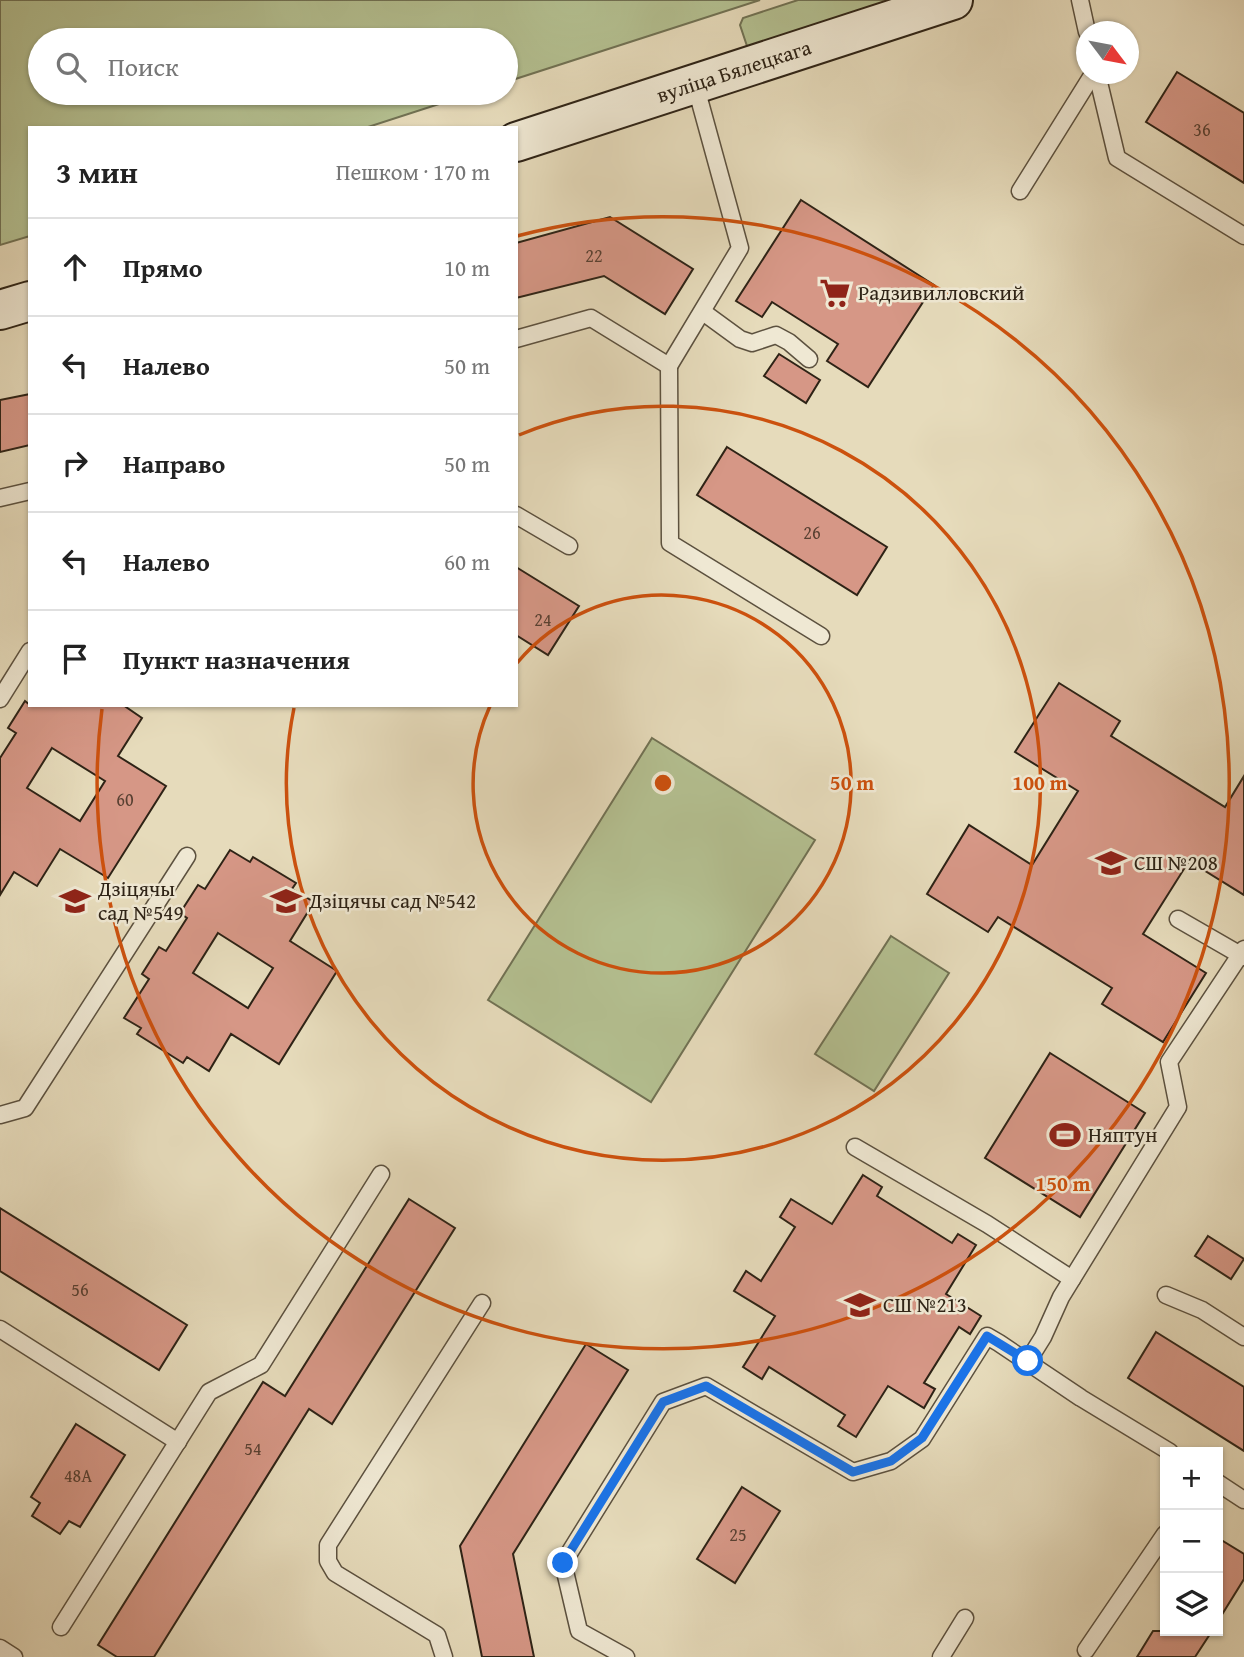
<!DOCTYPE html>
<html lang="ru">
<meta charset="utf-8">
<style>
:root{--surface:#fff;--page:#f6f6f6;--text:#222;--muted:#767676;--line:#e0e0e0}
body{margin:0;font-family:"Gentium Book Plus",serif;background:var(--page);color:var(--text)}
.controls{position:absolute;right:21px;bottom:21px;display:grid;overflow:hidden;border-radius:0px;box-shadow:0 2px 5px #0004}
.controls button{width:63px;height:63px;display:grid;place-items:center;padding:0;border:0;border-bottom:2px solid var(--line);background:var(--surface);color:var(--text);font:35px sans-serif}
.compass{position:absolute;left:1076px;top:21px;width:63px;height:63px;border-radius:50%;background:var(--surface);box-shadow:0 2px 5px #0004;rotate:122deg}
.stop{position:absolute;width:21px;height:21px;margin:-16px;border:5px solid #1a73e8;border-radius:50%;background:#fff}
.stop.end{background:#1a73e8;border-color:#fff;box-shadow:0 2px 7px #0008}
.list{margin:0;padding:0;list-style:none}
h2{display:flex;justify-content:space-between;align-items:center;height:91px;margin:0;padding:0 28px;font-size:30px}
h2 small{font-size:23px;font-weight:400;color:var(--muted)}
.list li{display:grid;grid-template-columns:46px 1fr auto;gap:21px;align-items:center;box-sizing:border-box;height:98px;padding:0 28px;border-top:2px solid var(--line)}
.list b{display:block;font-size:26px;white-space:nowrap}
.list em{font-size:23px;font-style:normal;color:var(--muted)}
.icon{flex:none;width:38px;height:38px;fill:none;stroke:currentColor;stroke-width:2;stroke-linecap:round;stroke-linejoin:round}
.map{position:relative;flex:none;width:1244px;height:1657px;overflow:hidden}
.search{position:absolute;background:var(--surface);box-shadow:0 2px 5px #0004;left:28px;top:28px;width:490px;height:77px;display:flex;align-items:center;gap:18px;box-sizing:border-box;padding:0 24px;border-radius:38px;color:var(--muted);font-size:26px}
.panel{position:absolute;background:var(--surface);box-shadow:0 2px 5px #0004;left:28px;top:126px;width:490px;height:581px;border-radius:0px}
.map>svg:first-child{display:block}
</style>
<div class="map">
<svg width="1244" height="1657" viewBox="0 0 1244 1657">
<rect width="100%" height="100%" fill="#e6dbbb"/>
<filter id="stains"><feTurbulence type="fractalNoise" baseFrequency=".00286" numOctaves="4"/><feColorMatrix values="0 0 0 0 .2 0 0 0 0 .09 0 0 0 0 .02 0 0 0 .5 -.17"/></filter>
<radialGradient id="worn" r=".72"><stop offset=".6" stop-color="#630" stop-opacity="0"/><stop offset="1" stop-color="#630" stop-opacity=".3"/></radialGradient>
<g fill="#b4c091" stroke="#717254" stroke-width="2">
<polygon points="0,0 760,0 506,82 506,40 40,40 40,93 473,93 365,128 30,128 30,236 0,245"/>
<polygon points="798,0 908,0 749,52 740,25 743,18"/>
<polygon points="652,738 815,840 651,1102 488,1000"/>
<polygon points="891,936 949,973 874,1091 815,1054"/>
</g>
<g fill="#d69786" stroke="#2e2316" stroke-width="2" fill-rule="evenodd">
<polygon points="1177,72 1244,113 1244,183 1146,122"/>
<polygon points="801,200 934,285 868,387 827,361 838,344 772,302 762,317 736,301"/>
<polygon points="610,217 693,269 665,314 604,276 516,298 516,243"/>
<polygon points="779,354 820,380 806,403 764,376"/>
<polygon points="30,394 30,445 0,452 0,400"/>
<polygon points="727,447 887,547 857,595 697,495"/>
<polygon points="516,567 579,606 548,655 516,635"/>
<polygon points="1059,683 1120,721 1111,736 1225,807 1244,776 1244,895 1189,861 1143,934 1206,973 1163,1042 1102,1004 1112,988 998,917 988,932 927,894 969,825 1032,865 1078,791 1015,752"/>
<path d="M25,701L30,705H123L142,718L118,756L166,786L108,878L60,849L37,886L14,872L0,895V758L16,733L8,728ZM52,748L105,781L80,821L27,788Z"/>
<path d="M230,850L250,862L253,857L296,883L292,889L314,902L290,941L337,971L279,1064L231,1034L209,1071L187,1057L183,1063L137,1034L141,1028L124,1018L149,979L142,974L159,947L166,951L187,918L180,913L198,885L205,889ZM218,933L273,968L248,1008L193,973Z"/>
<polygon points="1050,1053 1145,1113 1080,1217 985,1158"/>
<polygon points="863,1175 882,1187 877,1196 952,1243 958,1234 976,1245 946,1294 981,1316 970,1334 959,1327 924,1383 935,1389 924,1408 888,1386 856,1437 838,1426 845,1415 769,1367 762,1379 743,1367 775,1316 734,1291 746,1271 761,1281 795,1227 780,1217 791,1199 832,1224"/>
<polygon points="409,1199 455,1228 332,1424 309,1409 154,1657 117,1657 98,1645 263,1382 285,1396"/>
<polygon points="0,1208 187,1325 159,1370 0,1271"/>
<polygon points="1208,1236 1244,1259 1231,1279 1195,1256"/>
<polygon points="1156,1332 1244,1387 1244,1451 1128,1378"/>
<polygon points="586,1344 628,1370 513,1554 534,1657 482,1657 460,1546"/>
<polygon points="76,1424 125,1455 80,1527 69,1521 60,1534 32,1516 40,1503 31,1497"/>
<polygon points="742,1487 780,1511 735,1583 697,1559"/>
<polygon points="1218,1538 1244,1554 1244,1579 1218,1621"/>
<polygon points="1153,1631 1212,1631 1195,1657 1137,1657"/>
</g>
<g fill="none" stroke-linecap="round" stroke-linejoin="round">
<g stroke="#5c513f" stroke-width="19">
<g id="lane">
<polyline points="1080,0 1087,32"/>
<polyline points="1097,74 1117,158 1244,236"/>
<polyline points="1020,191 1093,74"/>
<polyline points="703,312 740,339 752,343 776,335 789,342 809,359"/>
<polyline points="516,339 591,318 669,366 740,248 695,84"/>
<polyline points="669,366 670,543 821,636"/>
<polyline points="0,498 30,491"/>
<polyline points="516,515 569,546"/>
<polyline points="0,699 30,651"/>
<polyline points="1178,919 1244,957"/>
<polyline points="0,1115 25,1108 187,856"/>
<polyline points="855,1147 987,1224 1072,1279"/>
<polyline points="1166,1295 1202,1310 1244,1337"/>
<polyline points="0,1329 178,1442"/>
<polyline points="1028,1361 1043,1337 1061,1297 1178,1107 1169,1062 1244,949"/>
<polyline points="1218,1483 1244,1500"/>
<polyline points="61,1627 209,1392 261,1365 381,1174"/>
<polyline points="0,1648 14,1657"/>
<polyline points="1086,1650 1165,1534"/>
<polyline points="444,1657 437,1635 335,1573 328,1561 328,1545 482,1303"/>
<polyline points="626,1657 579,1631 563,1563 663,1402 706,1386 853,1472 891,1461 922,1439 987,1336 999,1343 1081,1398 1170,1452"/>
<polyline points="941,1657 965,1618"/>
</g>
</g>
<g stroke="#2e2316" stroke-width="42">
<g id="secondary">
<path id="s1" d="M516,142L953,0"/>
<polyline points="0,310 30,301"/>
</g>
</g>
<use href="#lane" stroke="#efe8d3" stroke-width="16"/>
<use href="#secondary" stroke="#efe8d3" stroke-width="38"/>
</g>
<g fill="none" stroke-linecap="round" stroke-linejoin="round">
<polyline stroke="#1a73e8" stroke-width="9" points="563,1563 663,1402 706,1386 853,1472 891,1461 922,1438 987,1336 1028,1361"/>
</g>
<g fill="none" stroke="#cc510e" stroke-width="3.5">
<path d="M517 663A189 189 0 1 1 490 706"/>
<path d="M519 435A377 377 0 1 1 294 708"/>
<path d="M517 236A566 566 0 1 1 102 709"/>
</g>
<defs>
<g id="supermarket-bare" transform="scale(2.415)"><path d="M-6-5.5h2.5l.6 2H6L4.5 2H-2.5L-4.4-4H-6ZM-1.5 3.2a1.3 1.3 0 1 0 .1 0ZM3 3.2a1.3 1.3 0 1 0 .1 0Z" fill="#8f2418" stroke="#efe8d3" stroke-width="2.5" paint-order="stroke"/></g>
<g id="school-bare" transform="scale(2.415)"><path d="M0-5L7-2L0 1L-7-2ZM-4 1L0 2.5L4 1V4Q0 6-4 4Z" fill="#8f2418" stroke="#efe8d3" stroke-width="2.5" paint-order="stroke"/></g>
<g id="stadium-bare" transform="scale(2.415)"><path d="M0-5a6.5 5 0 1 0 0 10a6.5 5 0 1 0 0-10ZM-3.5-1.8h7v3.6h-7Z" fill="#8f2418" stroke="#efe8d3" stroke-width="2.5" paint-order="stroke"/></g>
</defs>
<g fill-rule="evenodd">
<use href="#supermarket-bare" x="835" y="293"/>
<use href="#school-bare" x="1111" y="863"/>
<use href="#school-bare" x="75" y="901"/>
<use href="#school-bare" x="286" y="901"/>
<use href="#stadium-bare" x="1065" y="1135"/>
<use href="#school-bare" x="860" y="1305"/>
</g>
<g text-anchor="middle" stroke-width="5" stroke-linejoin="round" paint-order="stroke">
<g font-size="18" fill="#584032">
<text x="1202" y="136">36</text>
<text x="594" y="262">22</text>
<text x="812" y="539">26</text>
<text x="543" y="626">24</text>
<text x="125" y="806">60</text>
<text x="80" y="1296">56</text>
<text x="253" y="1455">54</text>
<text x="78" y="1482">48А</text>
<text x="738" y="1541">25</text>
</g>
<g font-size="21" fill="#2e2316" stroke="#efe8d3">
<text dy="7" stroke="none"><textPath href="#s1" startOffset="229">вуліца Бялецкага</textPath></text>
</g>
<g font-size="21" fill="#2e2316" stroke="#efe8d3" text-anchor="start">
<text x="858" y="300">Радзивилловский</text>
<text x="1134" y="870">СШ №208</text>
<text x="98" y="896">Дзіцячы<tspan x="98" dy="24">сад №549</tspan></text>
<text x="309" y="908">Дзіцячы сад №542</text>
<text x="1088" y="1142">Няптун</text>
<text x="883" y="1312">СШ №213</text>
</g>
</g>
<circle cx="663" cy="783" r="10" fill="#cc510e" stroke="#efe8d3" stroke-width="3.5"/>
<g font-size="21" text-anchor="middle" font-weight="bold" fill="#cc510e" stroke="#efe8d3" stroke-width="5" stroke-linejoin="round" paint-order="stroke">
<text x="852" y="790">50 m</text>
<text x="1040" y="790">100 m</text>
<text x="1063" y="1191">150 m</text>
</g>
<rect width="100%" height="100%" filter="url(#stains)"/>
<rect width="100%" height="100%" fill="url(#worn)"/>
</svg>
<div class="controls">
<button>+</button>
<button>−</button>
<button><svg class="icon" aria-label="layers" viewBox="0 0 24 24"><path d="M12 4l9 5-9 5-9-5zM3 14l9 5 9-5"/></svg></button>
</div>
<svg class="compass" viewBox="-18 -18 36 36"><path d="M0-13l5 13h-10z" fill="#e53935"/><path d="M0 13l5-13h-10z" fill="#767676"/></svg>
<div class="stop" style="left:1028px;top:1361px"></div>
<div class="stop end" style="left:563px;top:1563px"></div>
<div class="search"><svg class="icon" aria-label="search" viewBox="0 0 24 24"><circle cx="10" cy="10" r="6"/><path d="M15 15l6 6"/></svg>Поиск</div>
<section class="panel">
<h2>3 мин<small>Пешком · 170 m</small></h2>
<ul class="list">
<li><svg class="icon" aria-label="ahead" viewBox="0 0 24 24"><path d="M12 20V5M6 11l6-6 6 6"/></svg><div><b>Прямо</b></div><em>10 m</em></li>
<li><svg class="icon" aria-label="left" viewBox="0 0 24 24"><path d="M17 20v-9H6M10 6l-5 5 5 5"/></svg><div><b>Налево</b></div><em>50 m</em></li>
<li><svg class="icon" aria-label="right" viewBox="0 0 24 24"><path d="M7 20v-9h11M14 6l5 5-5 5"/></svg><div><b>Направо</b></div><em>50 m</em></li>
<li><svg class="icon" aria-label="left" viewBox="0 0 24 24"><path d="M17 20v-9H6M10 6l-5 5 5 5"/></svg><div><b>Налево</b></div><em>60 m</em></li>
<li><svg class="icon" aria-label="arrive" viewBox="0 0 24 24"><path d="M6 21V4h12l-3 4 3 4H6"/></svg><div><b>Пункт назначения</b></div></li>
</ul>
</section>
</div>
